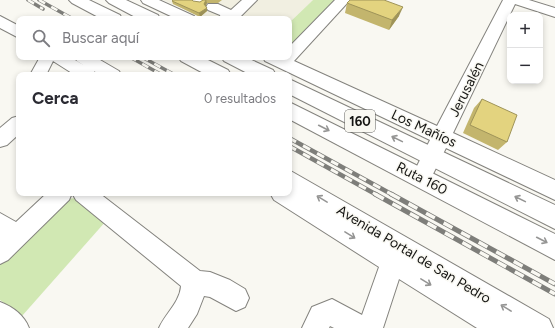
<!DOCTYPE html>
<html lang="es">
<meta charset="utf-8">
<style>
:root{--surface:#fff;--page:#f2f2f3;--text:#2b2b33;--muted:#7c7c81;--line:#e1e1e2}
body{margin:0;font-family:Figtree,sans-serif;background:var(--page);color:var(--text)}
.controls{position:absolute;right:12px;top:12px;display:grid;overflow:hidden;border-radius:8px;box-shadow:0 2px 6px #0003}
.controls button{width:36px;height:36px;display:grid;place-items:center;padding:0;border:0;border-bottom:1px solid var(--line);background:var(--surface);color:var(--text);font:20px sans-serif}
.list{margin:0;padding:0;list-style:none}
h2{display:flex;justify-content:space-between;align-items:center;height:52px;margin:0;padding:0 16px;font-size:17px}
h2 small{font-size:13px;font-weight:400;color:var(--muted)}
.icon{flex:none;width:22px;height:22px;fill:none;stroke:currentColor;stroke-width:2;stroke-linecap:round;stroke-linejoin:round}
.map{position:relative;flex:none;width:555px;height:328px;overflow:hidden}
.search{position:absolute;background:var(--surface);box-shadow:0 2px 6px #0003;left:16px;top:16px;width:276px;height:44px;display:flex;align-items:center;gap:10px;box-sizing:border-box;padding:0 14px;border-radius:8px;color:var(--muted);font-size:15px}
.panel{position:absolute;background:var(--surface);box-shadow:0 2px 6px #0003;left:16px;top:72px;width:276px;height:124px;border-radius:8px}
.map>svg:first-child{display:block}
</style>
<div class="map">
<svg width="555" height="328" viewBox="0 0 555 328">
<rect width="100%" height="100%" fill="#f9f8f2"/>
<polygon fill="#f1efe1" points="163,0 313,0 289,23 289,19 205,19"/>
<g fill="#d1e8b3">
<polygon points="313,0 336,0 289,47 289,23"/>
<polygon points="76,198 106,221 22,316 0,300 0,265 66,199"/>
</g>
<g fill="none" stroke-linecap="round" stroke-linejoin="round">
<g stroke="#84837e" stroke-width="2">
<g id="minor">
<polygon points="141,0 159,0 194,16 196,19 177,19 143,3"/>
<path d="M190,0H204L205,1L203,4C197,5 194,5 190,0Z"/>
<polygon points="242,0 257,0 238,19 221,19 220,15 208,10 206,7 208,4 218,4 231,10"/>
<polygon points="335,0 350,0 294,61 437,126 503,0 529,0 555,8 555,17 515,4 453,133 555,180 555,200 446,148 428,184 421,187 414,184 411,178 430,140 265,61 263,57 289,57 289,47"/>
<polygon points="0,16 19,26 19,38 0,28"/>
<polygon points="40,57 70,57 85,66 77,61 75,57 95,57 119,71 121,75 100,75 94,71 96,75 75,75 53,61 46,75 30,75"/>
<polygon points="19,116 19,134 7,145 0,147 0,128 12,118"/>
<polygon points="289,170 549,319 553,328 477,328 399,279 383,328 334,328 330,326 329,328 302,328 312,307 332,299 362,315 379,267 274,200 270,193 289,193"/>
<path d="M47,193H99L200,271L210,272L230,280L245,289L249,298L245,307L236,311L210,297L204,296L197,314L188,328H159C165,314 180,302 181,286L76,200L72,193L69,200L8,260L0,264V213L16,222Z"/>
<path d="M0,302C13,307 24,315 29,328H0Z"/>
</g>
</g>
<g stroke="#84837e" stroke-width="2">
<g id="highway">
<polygon points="69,0 89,0 120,15 122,19 102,19 72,3"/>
<polygon points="106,0 126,0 158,15 160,19 139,19 109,3"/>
<polygon points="178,57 202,57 228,70 231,75 207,75 181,61"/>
<polygon points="221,57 245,57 273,70 276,75 251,75 224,61"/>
<polygon points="289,79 555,205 555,229 289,94"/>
<polygon points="289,102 555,234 555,260 289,119"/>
</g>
</g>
<use href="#minor" fill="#fff" fill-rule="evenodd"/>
<use href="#highway" fill="#fff" fill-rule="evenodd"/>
<g stroke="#7e7e7a" stroke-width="3.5">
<g id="rail-far2">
<polyline points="28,0 43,9"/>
<polyline points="39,0 73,19"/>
<polyline points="130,57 162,75"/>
<polyline points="142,57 175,75"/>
</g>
</g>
<g stroke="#7e7e7a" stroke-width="4.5">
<g id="rail-far1">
<polyline points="289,138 393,195"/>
<polyline points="289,146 377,195"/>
</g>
</g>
<g stroke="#7e7e7a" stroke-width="5">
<g id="rail">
<polyline points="375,194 555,294"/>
<polyline points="391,194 555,284"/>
</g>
</g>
<use href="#rail-far2" stroke="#f9f8f2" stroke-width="2.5" stroke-dasharray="7" stroke-linecap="butt"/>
<use href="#rail-far1" stroke="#f9f8f2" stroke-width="3" stroke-dasharray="8" stroke-linecap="butt"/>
<use href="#rail" stroke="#f9f8f2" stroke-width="3.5" stroke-dasharray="10" stroke-linecap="butt"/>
</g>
<g fill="#c3b56d">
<polygon points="203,0 222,0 218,3 207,3 205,6 207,8 207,11 200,17 173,4 172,1 200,2"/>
<polygon points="347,3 399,16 389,30 345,13"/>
<polygon points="482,99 507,142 498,150 463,133 474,108"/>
</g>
<g fill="#9f9459">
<polygon points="206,0 207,3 205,8 204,4"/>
<polygon points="403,7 399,16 389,30 392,20"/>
<polygon points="207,8 207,11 200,17 199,13"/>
</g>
<g fill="#e3d37f" stroke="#9f9459">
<polygon points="173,0 192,0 193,1 200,2 203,0 206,0 204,4 207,8 199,13 172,1"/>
<polygon points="350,0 384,0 403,7 392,20 347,3"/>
<polygon points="482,99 517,115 507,142 470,125"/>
</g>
<defs><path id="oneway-shaft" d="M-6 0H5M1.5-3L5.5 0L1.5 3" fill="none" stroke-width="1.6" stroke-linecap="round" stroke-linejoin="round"/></defs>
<g stroke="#959594">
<use href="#oneway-shaft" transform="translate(324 128) rotate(27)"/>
<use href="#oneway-shaft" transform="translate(397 139) rotate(-154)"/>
<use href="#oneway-shaft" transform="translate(322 199) rotate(-149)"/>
<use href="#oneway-shaft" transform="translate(520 199) rotate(-154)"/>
<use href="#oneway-shaft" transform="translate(350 235) rotate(32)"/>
<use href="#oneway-shaft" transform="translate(542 240) rotate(27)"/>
<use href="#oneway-shaft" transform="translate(426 282) rotate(31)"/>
<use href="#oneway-shaft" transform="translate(506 308) rotate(-149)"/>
</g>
<g text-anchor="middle" stroke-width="3" stroke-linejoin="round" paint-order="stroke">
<rect fill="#f9f8f2" stroke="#595855" stroke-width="1" x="345" y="110" width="30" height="22" rx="3"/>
<g font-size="13" font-weight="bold" fill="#141412">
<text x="360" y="126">160</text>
</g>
<g font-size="14" fill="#141412" stroke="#f9f8f2">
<text transform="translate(466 89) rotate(-63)" y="5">Jerusalén</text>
<text transform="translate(424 128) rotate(25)" y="5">Los Mañíos</text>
<text transform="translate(422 178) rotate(27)" y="5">Ruta 160</text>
<text transform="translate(414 254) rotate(31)" y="5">Avenida Portal de San Pedro</text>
</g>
</g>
</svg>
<div class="controls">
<button>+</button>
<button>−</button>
</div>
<div class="search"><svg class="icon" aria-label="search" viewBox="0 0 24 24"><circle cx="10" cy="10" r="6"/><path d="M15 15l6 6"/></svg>Buscar aquí</div>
<section class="panel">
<h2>Cerca<small>0 resultados</small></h2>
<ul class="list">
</ul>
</section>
</div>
